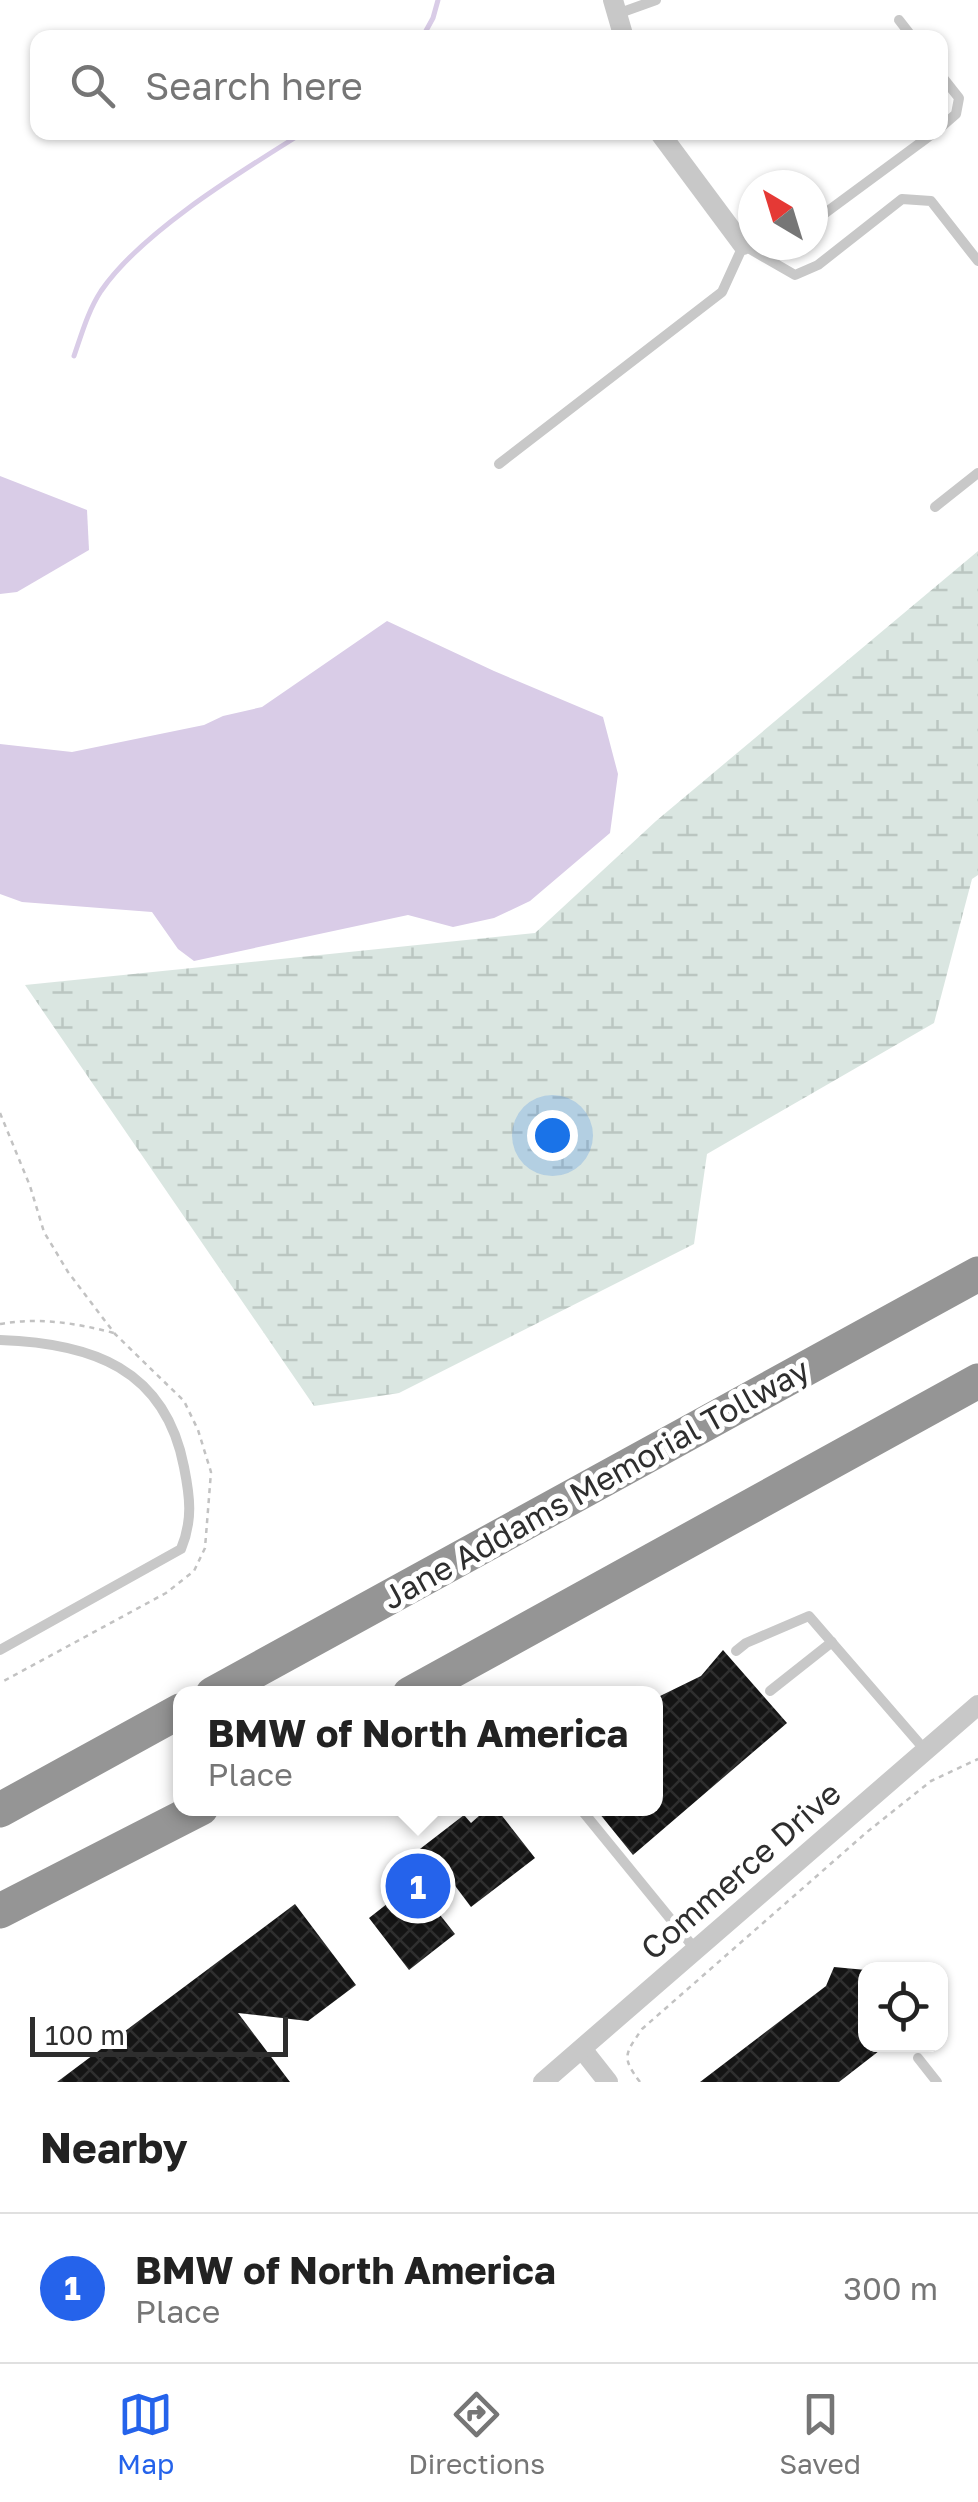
<!DOCTYPE html>
<style>
:root{--surface:#fff;--page:#f6f6f6;--text:#222;--muted:#767676;--line:#e0e0e0;--accent:#2563eb}
body{margin:0;font-family:"Golos Text",sans-serif;background:var(--page);color:var(--text)}
.controls{position:absolute;right:30px;bottom:30px;display:grid;overflow:hidden;border-radius:20px;box-shadow:0 2px 8px #0004}
.controls button{width:90px;height:90px;display:grid;place-items:center;padding:0;border:0;border-bottom:2px solid var(--line);background:var(--surface);color:var(--text);font:50px sans-serif}
.compass{position:absolute;left:738px;top:170px;width:90px;height:90px;border-radius:50%;background:var(--surface);box-shadow:0 2px 8px #0004;rotate:322deg}
.scale{position:absolute;left:30px;bottom:25px;width:258px;box-sizing:border-box;padding-left:10px;border:5px solid #2e2e2e;border-top:0;font-size:28px;line-height:35px;white-space:nowrap;color:#2e2e2e;-webkit-text-stroke:8px #fff;paint-order:stroke}
.you{position:absolute;left:552px;top:1135px;width:35px;height:35px;margin:-25px;border:8px solid #fff;border-radius:50%;background:#1a73e8;box-shadow:0 0 0 15px #1a73e833}
.badge{display:grid;place-items:center;width:65px;height:65px;border-radius:50%;background:var(--accent);color:#fff;font-size:32px;font-weight:700}
.pin{position:absolute;translate:-50% -50%;border:5px solid #fff;box-shadow:0 2px 10px #0006}
.popup{position:absolute;left:173px;top:1686px;width:490px;height:130px;box-sizing:border-box;display:grid;place-content:center;border-radius:20px;background:var(--surface);filter:drop-shadow(0 2px 8px #0005);font-size:32px;white-space:nowrap;color:var(--muted)}
.popup b{font-size:38px;color:var(--text)}
.popup::after{content:'';position:absolute;left:50%;top:100%;margin-left:-20px;border:20px solid transparent;border-top-color:var(--surface)}
.list{margin:0;padding:0;list-style:none}
h2{display:flex;justify-content:space-between;align-items:center;height:130px;margin:0;padding:0 40px;font-size:42px}
h2 small{font-size:32px;font-weight:400;color:var(--muted)}
.list li{display:grid;grid-template-columns:65px 1fr auto;gap:30px;align-items:center;box-sizing:border-box;height:150px;padding:0 40px;border-top:2px solid var(--line)}
.list b{display:block;font-size:38px;white-space:nowrap}
.list p{margin:0;font-size:32px;white-space:nowrap;color:var(--muted)}
.list em{font-size:32px;font-style:normal;color:var(--muted)}
.icon{flex:none;width:55px;height:55px;fill:none;stroke:currentColor;stroke-width:2;stroke-linecap:round;stroke-linejoin:round}
.map{position:relative;flex:none;width:978px;height:2082px;overflow:hidden}
.search{position:absolute;background:var(--surface);box-shadow:0 2px 8px #0004;left:30px;right:30px;top:30px;height:110px;display:flex;align-items:center;gap:25px;box-sizing:border-box;padding:0 35px;border-radius:20px;color:var(--muted);font-size:38px}
.sheet{height:280px;background:var(--surface)}
nav{display:flex;justify-content:space-around;align-items:center;box-sizing:border-box;height:140px;border-top:2px solid var(--line);background:var(--surface);font-size:28px;color:var(--muted)}
nav a{display:grid;justify-items:center;gap:5px}
nav .on{color:var(--accent)}
.map>svg:first-child{display:block}
</style>
<div class="map">
<svg width="978" height="2082" viewBox="0 0 978 2082">
<defs>
<pattern id="wetland-marsh" width="20" height="14" patternUnits="userSpaceOnUse" patternTransform="scale(2.5)"><rect width="20" height="14" fill="#dae6e1"/><path d="M1 5h8M5 5V1M11 12h8M15 12V8" fill="none" stroke="#bbc6c1"/></pattern>
<pattern id="building-cross-hatch" width="8" height="8" patternUnits="userSpaceOnUse" patternTransform="scale(2.5)"><rect width="8" height="8" fill="#151515"/><path d="M0 0l8 8M0 8l8-8" fill="none" stroke="#2f2f2f"/></pattern>
</defs>
<rect width="100%" height="100%" fill="#fff"/>
<polygon fill="url(#wetland-marsh)" points="978,551 978,875 972,879 934,1023 707,1154 694,1244 399,1393 314,1406 25,985 535,933 656,821"/>
<g fill="#d9cce7">
<polygon points="0,476 87,510 89,550 17,592 0,594"/>
<polygon points="387,621 494,671 603,717 618,774 610,833 530,901 494,918 453,927 408,915 194,961 178,949 152,912 22,902 0,894 0,744 72,752 204,725 223,716 262,707"/>
</g>
<g fill="none" stroke-linecap="round" stroke-linejoin="round">
<g stroke="#d9cce7" stroke-width="5">
<polyline points="422,38 433,18 438,0"/>
<path d="M74,356C82,333 88,311 101,291C142,231 242,171 304,132"/>
</g>
</g>
<g fill="url(#building-cross-hatch)">
<polygon points="723,1650 787,1723 633,1855 595,1808 656,1808 656,1698 701,1676"/>
<polygon points="488,1808 496,1808 535,1858 471,1907 450,1879 426,1897 455,1934 409,1970 369,1918 392,1900 386,1892 418,1868 416,1852 464,1815 471,1823"/>
<polygon points="295,1904 356,1985 308,2021 238,2013 290,2082 57,2082"/>
<polygon points="834,1967 866,1970 866,2044 888,2044 839,2082 700,2082 826,1986"/>
</g>
<g fill="none" stroke-linecap="round" stroke-linejoin="round">
<g stroke="#c2c2c2" stroke-width="2.5" stroke-dasharray="5 5" stroke-linecap="butt">
<polyline points="0,1113 30,1186 44,1232 68,1272 115,1334 184,1401 198,1430 211,1472 205,1548 194,1571 166,1593 0,1683"/>
<path d="M0,1324C39,1317 76,1323 114,1333"/>
<path d="M640,2082C621,2057 625,2054 642,2029L867,1832L931,1781L978,1759"/>
</g>
<g stroke="#c8c8c8" stroke-width="10">
<polyline points="617,14 656,0"/>
<polyline points="899,20 913,38"/>
<polyline points="940,74 959,98 956,114 940,128"/>
<polyline points="813,222 935,132"/>
<polyline points="743,245 795,275 818,265 902,199 931,201 978,261"/>
<polyline points="499,464 722,292 743,246"/>
<polyline points="935,507 978,473"/>
<path d="M0,1340C91,1343 165,1368 184,1467C190,1497 193,1520 181,1549L0,1650"/>
<polyline points="736,1651 746,1643 809,1616 925,1750"/>
<polyline points="770,1691 832,1642"/>
<polyline points="580,1808 695,1949"/>
<polyline points="918,2058 937,2082"/>
</g>
<g stroke="#c8c8c8" stroke-width="20">
<polyline points="613,0 624,38"/>
<polyline points="659,132 743,245"/>
<polyline points="582,2049 608,2082"/>
<polyline points="543,2082 978,1705"/>
</g>
<g stroke="#959595" stroke-width="35">
<polyline points="213,1694 978,1274"/>
<polyline points="410,1694 978,1381"/>
<polyline points="0,1810 180,1711"/>
<polyline points="0,1911 201,1808"/>
</g>
</g>
<g text-anchor="middle" stroke-width="10" stroke-linejoin="round" paint-order="stroke">
<g font-size="32" fill="#2e2e2e" stroke="#fff">
<text transform="translate(596 1484) rotate(-29)" y="11">Jane Addams Memorial Tollway</text>
<text transform="translate(741 1871) rotate(-41)" y="11">Commerce Drive</text>
</g>
</g>
</svg>
<div class="controls">
<button><svg class="icon" aria-label="locate" viewBox="0 0 24 24"><circle cx="12" cy="12" r="6"/><path d="M12 2v4M12 18v4M2 12h4M18 12h4"/></svg></button>
</div>
<svg class="compass" viewBox="-18 -18 36 36"><path d="M0-13l5 13h-10z" fill="#e53935"/><path d="M0 13l5-13h-10z" fill="#767676"/></svg>
<div class="scale">100 m</div>
<div class="you"></div>
<div class="pin badge" style="left:418px;top:1886px">1</div>
<div class="popup"><b>BMW of North America</b>Place</div>
<div class="search"><svg class="icon" aria-label="search" viewBox="0 0 24 24"><circle cx="10" cy="10" r="6"/><path d="M15 15l6 6"/></svg>Search here</div>
</div>
<section class="sheet">
<h2>Nearby<small></small></h2>
<ul class="list">
<li><span class="badge">1</span><div><b>BMW of North America</b><p>Place</p></div><em>300 m</em></li>
</ul>
</section>
<nav>
<a class="on"><svg class="icon" aria-label="map" viewBox="0 0 24 24"><path d="M3 6l6-2 6 2 6-2v14l-6 2-6-2-6 2zM9 4v14M15 6v14"/></svg>Map</a>
<a><svg class="icon" aria-label="directions" viewBox="0 0 24 24"><path d="M12 3l9 9-9 9-9-9zM9 14v-3h6M13 9l2 2-2 2"/></svg>Directions</a>
<a><svg class="icon" aria-label="saved" viewBox="0 0 24 24"><path d="M7 4h10v16l-5-4-5 4z"/></svg>Saved</a>
</nav>
